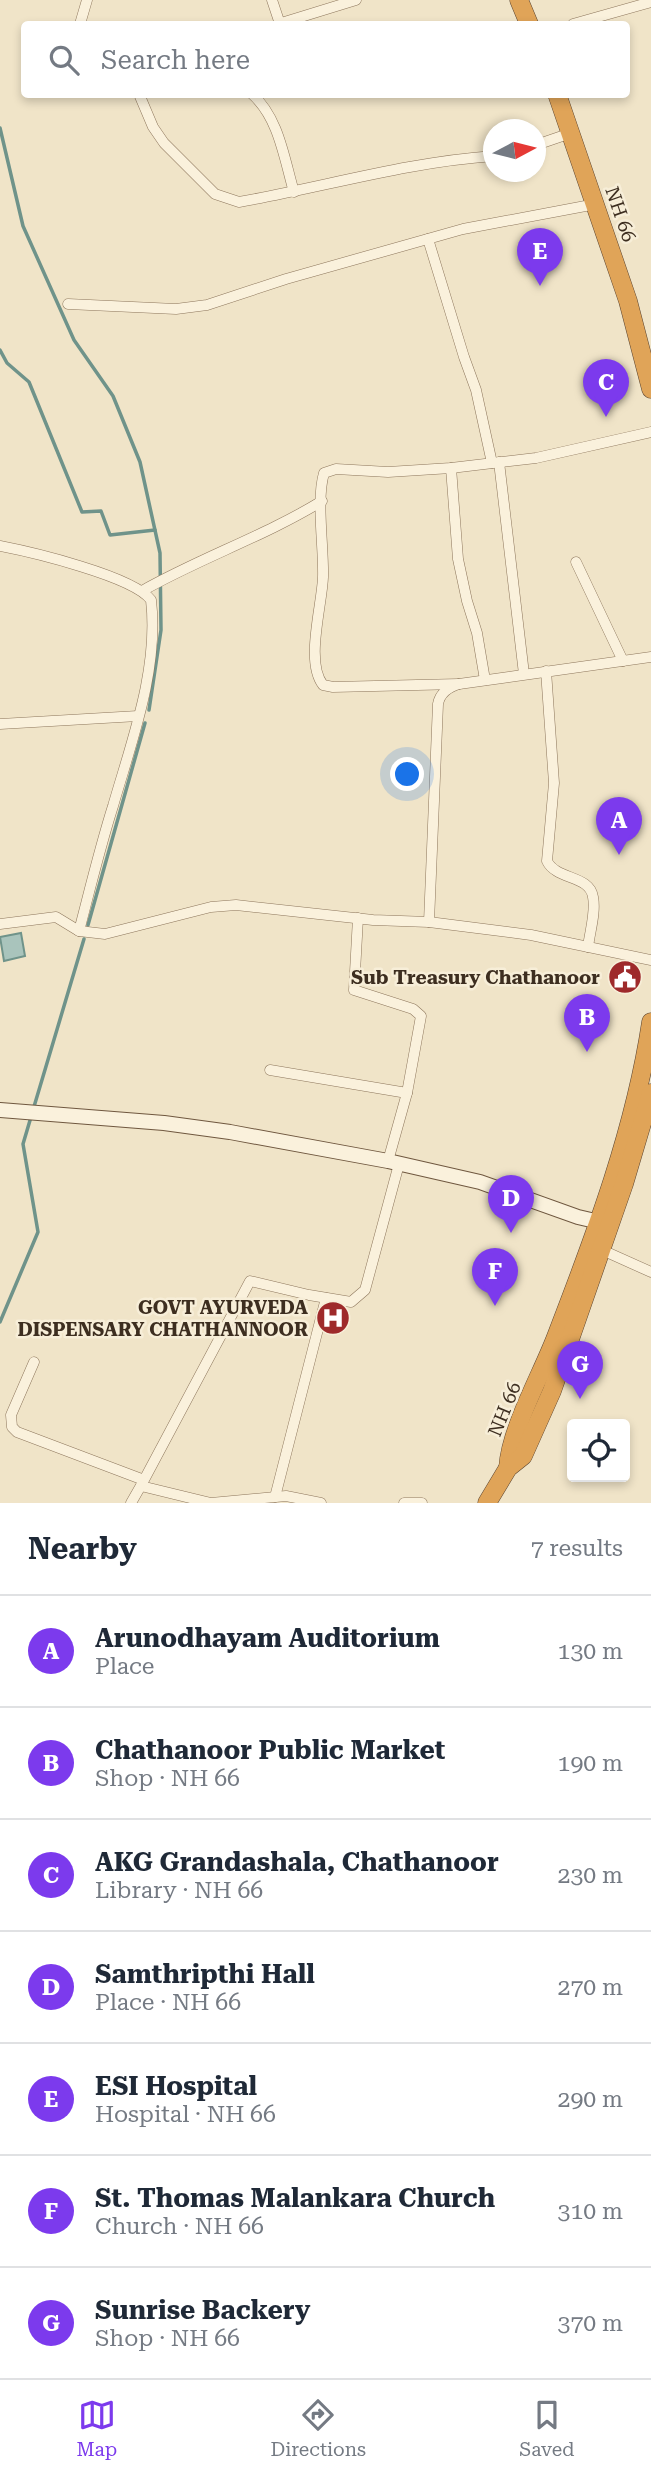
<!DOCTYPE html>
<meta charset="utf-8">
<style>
:root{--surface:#fff;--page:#f6f6f7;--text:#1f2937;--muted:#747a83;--line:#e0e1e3;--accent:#7c3aed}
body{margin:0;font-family:"Roboto Serif",serif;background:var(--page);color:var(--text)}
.controls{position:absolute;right:21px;bottom:21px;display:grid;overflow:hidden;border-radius:7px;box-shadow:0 4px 10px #0003}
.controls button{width:63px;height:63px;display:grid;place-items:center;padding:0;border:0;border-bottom:2px solid var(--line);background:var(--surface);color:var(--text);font:35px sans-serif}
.compass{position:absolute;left:483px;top:119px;width:63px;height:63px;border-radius:50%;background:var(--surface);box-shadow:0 4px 10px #0003;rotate:83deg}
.you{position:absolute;left:408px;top:775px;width:24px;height:24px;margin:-18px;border:5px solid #fff;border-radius:50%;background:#1a73e8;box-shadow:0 0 0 10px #1a73e833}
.badge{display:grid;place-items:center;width:46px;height:46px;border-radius:50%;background:var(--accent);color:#fff;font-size:23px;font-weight:700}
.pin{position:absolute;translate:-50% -58px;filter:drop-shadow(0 2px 4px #0008)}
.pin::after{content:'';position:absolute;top:37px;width:24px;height:21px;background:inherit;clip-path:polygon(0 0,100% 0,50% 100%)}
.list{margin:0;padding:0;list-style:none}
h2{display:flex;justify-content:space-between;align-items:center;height:91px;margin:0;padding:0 28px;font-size:30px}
h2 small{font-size:23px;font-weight:400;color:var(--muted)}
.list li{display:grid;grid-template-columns:46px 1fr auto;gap:21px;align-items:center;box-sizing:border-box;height:112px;padding:0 28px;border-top:2px solid var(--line)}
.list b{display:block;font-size:26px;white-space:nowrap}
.list p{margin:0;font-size:23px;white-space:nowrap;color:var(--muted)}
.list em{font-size:23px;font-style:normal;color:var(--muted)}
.icon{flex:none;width:38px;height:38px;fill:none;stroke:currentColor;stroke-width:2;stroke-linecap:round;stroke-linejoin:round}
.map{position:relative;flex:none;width:651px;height:1503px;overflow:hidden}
.search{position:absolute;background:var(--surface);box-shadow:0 4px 10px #0003;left:21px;right:21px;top:21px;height:77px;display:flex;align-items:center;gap:18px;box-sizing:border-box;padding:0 24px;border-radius:7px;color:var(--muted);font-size:26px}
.sheet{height:875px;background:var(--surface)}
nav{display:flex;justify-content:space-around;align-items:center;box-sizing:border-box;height:98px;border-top:2px solid var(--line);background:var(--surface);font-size:19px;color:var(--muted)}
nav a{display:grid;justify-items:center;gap:4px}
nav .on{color:var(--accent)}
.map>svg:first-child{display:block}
</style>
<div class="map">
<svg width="651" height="1503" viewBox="0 0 651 1503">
<rect width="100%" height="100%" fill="#f0e4c8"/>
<polygon fill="#a9c4bc" stroke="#6f938a" stroke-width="2" points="21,933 25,956 4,961 0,937"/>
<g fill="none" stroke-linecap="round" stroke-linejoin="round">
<g stroke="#6f938a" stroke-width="3.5">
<polyline points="0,128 23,226 74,340 113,396 140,462 160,553 161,630 149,710"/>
<polyline points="0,350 7,363 29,382 82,512 101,511 110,535 155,530"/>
<polyline points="88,925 145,723"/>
<polyline points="33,1110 84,939"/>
<polyline points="0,1322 38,1232 23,1144 31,1117"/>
</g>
<g stroke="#8d765c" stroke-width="11">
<g id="street">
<polyline points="272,0 280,24"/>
<polyline points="80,24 87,0"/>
<polyline points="278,24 356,0"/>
<polyline points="573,24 651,2"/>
<path d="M139,94L153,127L164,143L215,194L239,202C324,187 407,162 494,156"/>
<path d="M252,94C279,118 284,158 294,192"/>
<polyline points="536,145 571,133"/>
<polyline points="428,239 464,357 476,390 492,463"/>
<polyline points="68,304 176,309 207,305 286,279 463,229 596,204"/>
<polyline points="499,462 524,674"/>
<polyline points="451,468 458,559 467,601 477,633 485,680"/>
<path d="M0,546C31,552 133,576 151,600C159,669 132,740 113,806C100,847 90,889 79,931"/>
<polyline points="576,562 623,661"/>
<path d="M142,591C200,558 265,536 322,501"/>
<path d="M546,671L554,783L547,861C556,880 590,875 593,897C596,912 590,931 588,947"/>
<path d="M459,684L333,687L323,685C305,662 322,606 323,577C324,548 316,500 324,473L336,469L388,472L451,468L536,458L651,432"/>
<polyline points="0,724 138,716"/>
<polyline points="358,918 354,990 413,1009 421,1016 407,1093 388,1161"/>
<path d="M429,922L438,704C440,693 449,687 459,684L651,657"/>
<polyline points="0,924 56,917 79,931 105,934 211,907 236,905 373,920 429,922 531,935 651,960"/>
<polyline points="270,1070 407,1093"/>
<polyline points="602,1250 651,1272"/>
<polyline points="34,1362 11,1415 12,1427 17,1432 144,1480 250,1281 309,1295 351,1302 365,1290 399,1164"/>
<polyline points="141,1486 211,1503 286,1496 321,1503"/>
<polyline points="275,1497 326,1298"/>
<polyline points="131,1503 143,1482"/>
<polyline points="404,1503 422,1503"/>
</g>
</g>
<g stroke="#6f573f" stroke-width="16">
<polyline id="secondary" points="0,1110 164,1123 230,1132 388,1161 480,1182 578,1217 608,1224"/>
</g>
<g stroke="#5b4430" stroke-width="19">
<g id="highway">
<polyline points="519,0 529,24"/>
<polyline points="557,94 628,301 651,389"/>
<path d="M508,1468C510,1429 543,1372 557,1334C596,1233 635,1129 651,1022"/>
<polyline points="487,1503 508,1468 523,1456 552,1391 624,1184 651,1093"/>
</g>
</g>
<use href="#street" stroke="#faf1dc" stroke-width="10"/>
<use href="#secondary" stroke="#faf1dc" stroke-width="14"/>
<use href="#highway" stroke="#e0a458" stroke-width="18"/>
</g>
<defs>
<g id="civic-disc" transform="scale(1.75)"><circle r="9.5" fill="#9e2a2b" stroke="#f7eed8"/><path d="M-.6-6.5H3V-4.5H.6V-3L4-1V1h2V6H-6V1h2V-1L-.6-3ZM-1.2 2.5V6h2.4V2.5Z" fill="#fff"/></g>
<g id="hospital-disc" transform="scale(1.75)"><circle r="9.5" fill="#9e2a2b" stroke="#f7eed8"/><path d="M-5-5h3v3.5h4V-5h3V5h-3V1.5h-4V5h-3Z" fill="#fff"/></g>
</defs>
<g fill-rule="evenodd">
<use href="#civic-disc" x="625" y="977"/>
<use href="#hospital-disc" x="333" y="1318"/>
</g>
<g text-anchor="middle" stroke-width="5" stroke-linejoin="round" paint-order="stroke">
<g font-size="19" fill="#3d2e20" stroke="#f7eed8">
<text transform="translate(621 214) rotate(71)" y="7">NH 66</text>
<text transform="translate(504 1409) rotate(-68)" y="7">NH 66</text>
</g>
<g font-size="19" font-weight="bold" fill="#3d2e20" stroke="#f7eed8" text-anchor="end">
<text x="600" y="984">Sub Treasury Chathanoor</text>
<text x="308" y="1314">GOVT AYURVEDA<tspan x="308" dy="22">DISPENSARY CHATHANNOOR</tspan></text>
</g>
</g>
</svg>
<div class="controls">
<button><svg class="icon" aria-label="locate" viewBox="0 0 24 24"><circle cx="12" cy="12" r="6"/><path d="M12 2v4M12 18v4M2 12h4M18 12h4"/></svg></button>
</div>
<svg class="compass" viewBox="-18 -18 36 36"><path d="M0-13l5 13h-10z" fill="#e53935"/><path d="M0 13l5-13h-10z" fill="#747a83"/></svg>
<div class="you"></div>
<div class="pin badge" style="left:619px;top:855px">A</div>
<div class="pin badge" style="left:587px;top:1052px">B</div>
<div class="pin badge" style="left:606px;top:417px">C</div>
<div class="pin badge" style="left:511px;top:1233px">D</div>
<div class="pin badge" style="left:540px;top:286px">E</div>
<div class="pin badge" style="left:495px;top:1306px">F</div>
<div class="pin badge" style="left:580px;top:1399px">G</div>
<div class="search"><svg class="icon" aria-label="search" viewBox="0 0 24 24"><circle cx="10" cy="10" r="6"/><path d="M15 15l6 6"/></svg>Search here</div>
</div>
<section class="sheet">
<h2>Nearby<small>7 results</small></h2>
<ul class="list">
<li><span class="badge">A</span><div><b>Arunodhayam Auditorium</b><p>Place</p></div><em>130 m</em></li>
<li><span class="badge">B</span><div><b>Chathanoor Public Market</b><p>Shop · NH 66</p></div><em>190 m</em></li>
<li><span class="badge">C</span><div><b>AKG Grandashala, Chathanoor</b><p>Library · NH 66</p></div><em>230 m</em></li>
<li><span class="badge">D</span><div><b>Samthripthi Hall</b><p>Place · NH 66</p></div><em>270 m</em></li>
<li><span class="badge">E</span><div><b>ESI Hospital</b><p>Hospital · NH 66</p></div><em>290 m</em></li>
<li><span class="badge">F</span><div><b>St. Thomas Malankara Church</b><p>Church · NH 66</p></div><em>310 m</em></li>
<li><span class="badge">G</span><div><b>Sunrise Backery</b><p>Shop · NH 66</p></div><em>370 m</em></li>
</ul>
</section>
<nav>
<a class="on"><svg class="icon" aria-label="map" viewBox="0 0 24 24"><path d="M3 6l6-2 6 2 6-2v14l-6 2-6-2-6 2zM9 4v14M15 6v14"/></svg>Map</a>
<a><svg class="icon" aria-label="directions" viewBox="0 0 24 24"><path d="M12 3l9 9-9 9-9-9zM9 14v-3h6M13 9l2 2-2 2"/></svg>Directions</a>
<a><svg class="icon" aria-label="saved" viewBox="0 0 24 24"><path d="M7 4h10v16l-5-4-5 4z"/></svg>Saved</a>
</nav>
